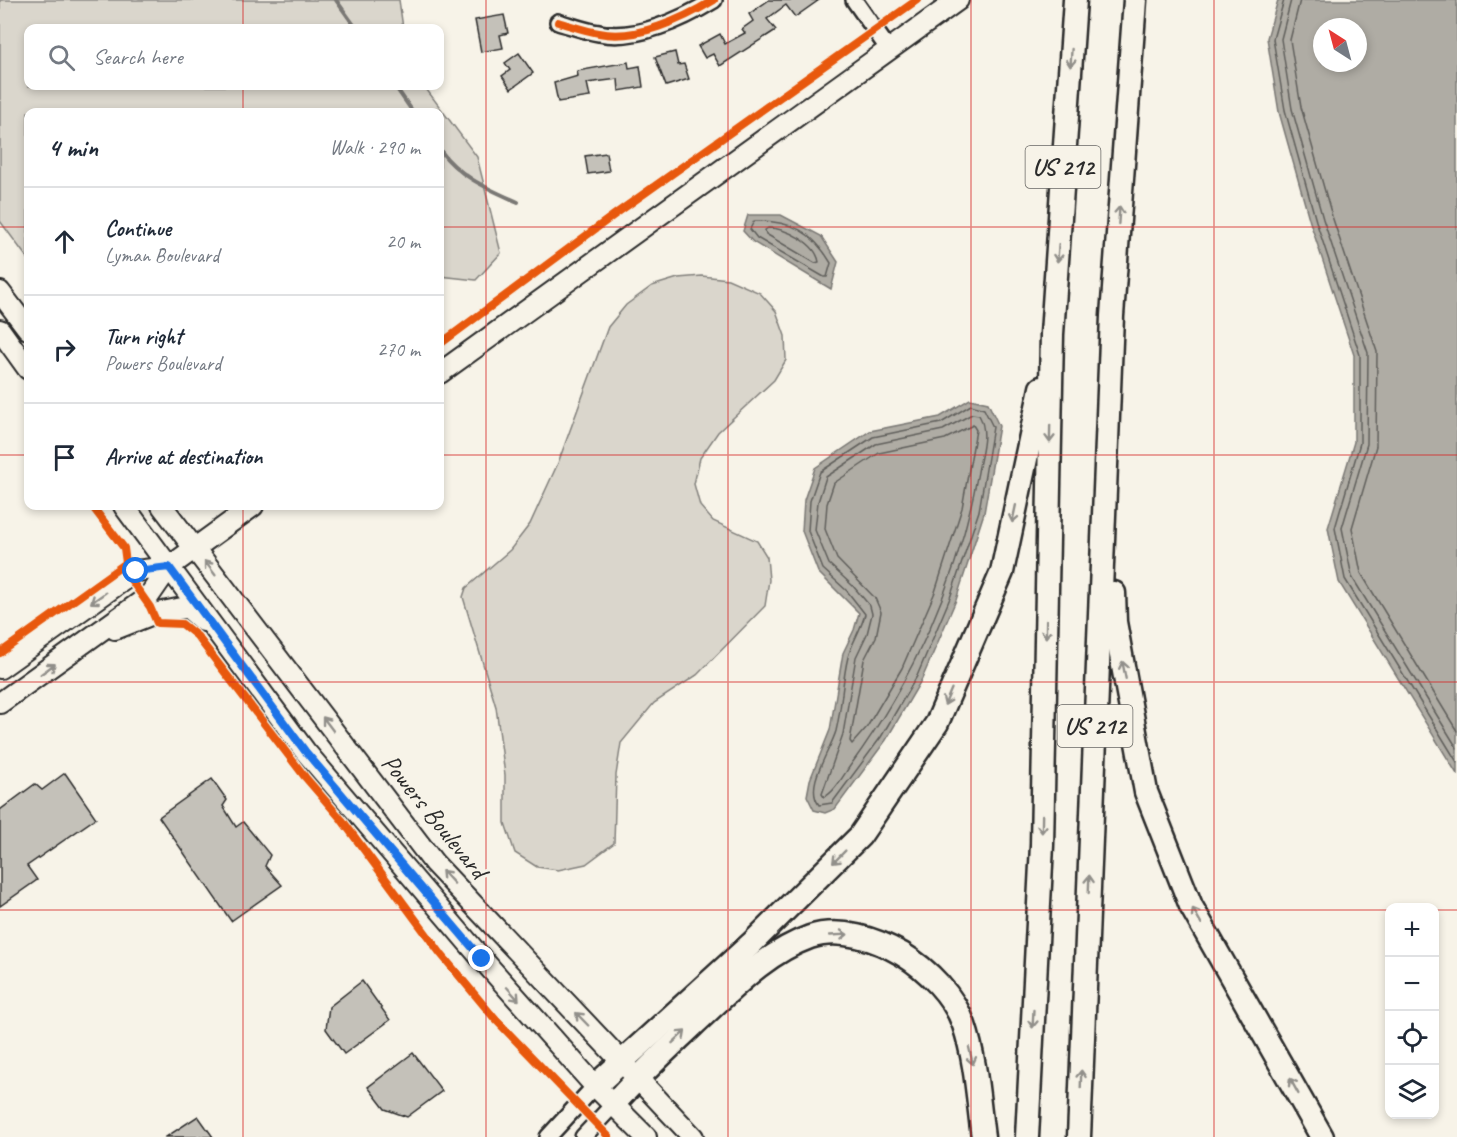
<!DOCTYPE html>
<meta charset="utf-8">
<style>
:root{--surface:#fff;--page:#f2f2f3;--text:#1f2937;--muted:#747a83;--line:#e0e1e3}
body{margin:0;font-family:Caveat,sans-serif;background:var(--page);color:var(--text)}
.controls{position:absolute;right:18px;bottom:18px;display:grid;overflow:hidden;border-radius:12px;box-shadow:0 3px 9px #0003}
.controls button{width:54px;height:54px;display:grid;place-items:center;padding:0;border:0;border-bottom:2px solid var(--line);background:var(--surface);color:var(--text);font:30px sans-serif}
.compass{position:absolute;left:1313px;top:18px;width:54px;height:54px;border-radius:50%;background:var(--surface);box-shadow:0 3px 9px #0003;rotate:324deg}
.stop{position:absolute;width:18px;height:18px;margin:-14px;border:4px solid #1a73e8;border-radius:50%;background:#fff}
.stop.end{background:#1a73e8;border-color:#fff;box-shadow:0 2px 6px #0008}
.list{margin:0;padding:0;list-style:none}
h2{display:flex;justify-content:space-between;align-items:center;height:78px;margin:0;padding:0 24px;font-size:26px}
h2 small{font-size:20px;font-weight:400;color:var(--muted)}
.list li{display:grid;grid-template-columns:39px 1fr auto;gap:18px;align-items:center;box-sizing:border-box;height:108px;padding:0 24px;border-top:2px solid var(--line)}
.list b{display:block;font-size:22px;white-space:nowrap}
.list p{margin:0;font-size:20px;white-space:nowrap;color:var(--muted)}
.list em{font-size:20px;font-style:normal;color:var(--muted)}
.icon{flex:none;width:33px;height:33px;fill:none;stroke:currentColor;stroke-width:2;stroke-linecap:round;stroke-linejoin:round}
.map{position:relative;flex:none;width:1457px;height:1137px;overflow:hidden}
.search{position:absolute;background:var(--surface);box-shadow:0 3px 9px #0003;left:24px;top:24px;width:420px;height:66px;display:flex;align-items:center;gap:15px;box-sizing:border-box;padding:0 21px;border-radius:12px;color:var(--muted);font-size:22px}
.panel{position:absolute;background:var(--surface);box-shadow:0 3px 9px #0003;left:24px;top:108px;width:420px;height:402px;border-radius:12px}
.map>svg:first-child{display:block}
</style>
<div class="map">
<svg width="1457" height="1137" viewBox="0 0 1457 1137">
<rect width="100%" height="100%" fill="#f7f3e8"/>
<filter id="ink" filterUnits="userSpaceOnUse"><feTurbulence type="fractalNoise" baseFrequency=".0167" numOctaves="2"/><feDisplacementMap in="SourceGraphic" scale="12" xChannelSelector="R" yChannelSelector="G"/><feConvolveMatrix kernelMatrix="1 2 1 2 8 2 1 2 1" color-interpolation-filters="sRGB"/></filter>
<g filter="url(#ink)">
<g fill="#dad6cc" stroke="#82807c" stroke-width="1.5">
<polygon points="0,0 399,0 403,28 28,28 28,86 424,86 477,157 501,253 476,280 440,276 440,112 28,112 28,259 0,221"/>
<polygon points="702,276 728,279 760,293 776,311 785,336 786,360 774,380 718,432 700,458 694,484 700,506 713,521 757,541 767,557 769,580 765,606 697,675 654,703 621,743 616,775 614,843 586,864 558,870 537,867 515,853 505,823 505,775 496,707 463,597 466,588 510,550 530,524 558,463 608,327 626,305 652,286 678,278"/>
</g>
<g fill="#afaca4" stroke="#7a7874" stroke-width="1.5" fill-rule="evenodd">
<path d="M1278,0H1457V774L1339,582L1328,528L1354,442V355L1310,222L1279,112L1267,38ZM1322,27H1358V63H1322Z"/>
<polygon points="748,215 781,215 821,236 838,262 831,289 753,242 743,231"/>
<polygon points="970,399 988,403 999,426 984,513 956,600 922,679 886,740 835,809 825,813 814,810 807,796 810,780 830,730 843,653 854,630 859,613 818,572 802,531 804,500 815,468 870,431 940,417"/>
</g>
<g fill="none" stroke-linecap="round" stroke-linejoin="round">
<g stroke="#605f5b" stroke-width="1.5">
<polyline points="1284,0 1273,39 1285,110 1316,221 1360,355 1360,443 1335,528 1345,579 1457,762"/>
<polyline points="1291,0 1281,39 1292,109 1323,219 1368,353 1367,444 1342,528 1352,577 1457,748"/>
<polyline points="1300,0 1290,40 1301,107 1332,216 1377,352 1376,446 1352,528 1361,573 1457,731"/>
<path d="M754,221C791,220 812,231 831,263L827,277H824L757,238L750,229Z"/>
<path d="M768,228C786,228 816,243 819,262L815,263L766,234L765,230Z"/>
<path d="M971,405L984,409L993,427L979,511L950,598L917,676L881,737L832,803L819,805C804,785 830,752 836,731C842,707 842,681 848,657C852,642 861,630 865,614L847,591L823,569L808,531L810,501L820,472L873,437L941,423Z"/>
<path d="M972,414L979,415C989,433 981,453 978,472C959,578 913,680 850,766C843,776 834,793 824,797L822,794L843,734L856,657L867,634L872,614L870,606L853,586L829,564L815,530L818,502L826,477L876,444L943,430Z"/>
<polygon points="973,425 976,430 962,508 935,592 902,668 867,727 852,744 850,741 864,660 876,637 881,612 875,598 837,559 825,529 827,504 834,483 879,453 945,439"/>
</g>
<g stroke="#7a7874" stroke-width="4">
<polyline points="336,0 356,28"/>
<polyline points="395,86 413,112"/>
<path d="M440,150C459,177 489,189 518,202"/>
</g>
</g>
<g fill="#c4c1b9" stroke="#2b2b2b" stroke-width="1.5">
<polygon points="769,0 819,0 795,17 786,5 767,19 776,30 720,66 713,54 705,58 698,46 720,34 725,44 745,33 742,29 753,21 749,14"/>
<polygon points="504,15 508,33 500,35 503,48 481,52 475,20"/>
<polygon points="675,52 678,65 684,64 689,79 666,86 655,57"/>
<polygon points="519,53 533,73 511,89 502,76 510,70 505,63"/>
<polygon points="628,62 629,68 640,66 643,87 619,91 618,79 587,83 590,97 558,102 554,83 578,76 577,71"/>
<polygon points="606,153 609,171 588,174 585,156"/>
<polygon points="65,773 96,818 27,866 37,880 0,906 0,810 35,784 42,790"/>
<polygon points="212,779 227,800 223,806 236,827 243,822 270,855 265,866 282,885 231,921 159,817"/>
<polygon points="362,981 390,1020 344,1054 326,1029 329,1007"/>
<polygon points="413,1053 442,1091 407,1117 385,1109 368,1087"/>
<polygon points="198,1116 213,1137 166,1137"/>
</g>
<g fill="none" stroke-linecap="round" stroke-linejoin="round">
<g stroke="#2b2b2b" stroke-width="20">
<g id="minor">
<polyline points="854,0 889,50"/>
<path d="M558,22C572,26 585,31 599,33C636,41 683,19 714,0"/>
<polyline points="548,1137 595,1086"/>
<polyline points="583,1137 613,1105"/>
</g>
</g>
<g stroke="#2b2b2b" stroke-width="24">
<g id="major">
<polyline points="0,292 28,329"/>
<polyline points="0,330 28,369"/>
<polyline points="440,373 958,0"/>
<polyline points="124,506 305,751 482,959 595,1086 646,1137"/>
<polyline points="162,506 434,863 693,1137"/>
<polyline points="115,629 153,614 187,607 203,621"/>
<polyline points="0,668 136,571 169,567"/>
<polyline points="0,703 149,596 169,567 253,506"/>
</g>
</g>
<g stroke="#2b2b2b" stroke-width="27">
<g id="highway">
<polyline points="1114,593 1115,622 1146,792 1191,906 1322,1137"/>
<polyline points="595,1086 751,944 860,836 937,723 1002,572 1041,388"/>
<path d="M613,1105C642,1072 673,1044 704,1015C736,985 768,952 810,937C840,927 876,939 902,954C927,969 954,996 964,1025C976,1060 978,1100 983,1137"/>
<polyline points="1027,1137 1042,845 1052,334 1075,0"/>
<polyline points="1079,1137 1112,316 1135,0"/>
</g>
</g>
<use href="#minor" stroke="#f7f3e8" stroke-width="15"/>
<use href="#major" stroke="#f7f3e8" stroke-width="20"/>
<use href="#highway" stroke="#f7f3e8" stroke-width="22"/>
<g stroke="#f7f3e8" stroke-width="11">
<g id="cycleway">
<path d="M558,22C572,26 585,31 599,33C636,41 683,19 714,0"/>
<polyline points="440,344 614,215 917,0"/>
<polyline points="122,567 150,607 157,623 182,624 197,636 305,777 342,820 441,954 495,1019 609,1137"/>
<polyline points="0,653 126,563 124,548 92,506"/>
</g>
</g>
<use href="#cycleway" stroke="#e8590c" stroke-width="8"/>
</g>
<defs><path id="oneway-shaft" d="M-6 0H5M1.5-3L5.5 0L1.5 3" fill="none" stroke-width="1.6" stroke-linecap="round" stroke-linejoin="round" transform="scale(1.5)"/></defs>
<g stroke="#918f8a">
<use href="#oneway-shaft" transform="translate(1071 58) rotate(94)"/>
<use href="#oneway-shaft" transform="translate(1119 215) rotate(-86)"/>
<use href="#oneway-shaft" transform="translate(1058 253) rotate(94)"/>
<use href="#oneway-shaft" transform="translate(1050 434) rotate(91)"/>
<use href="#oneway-shaft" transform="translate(1014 514) rotate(102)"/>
<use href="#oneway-shaft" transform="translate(210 568) rotate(-127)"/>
<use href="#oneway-shaft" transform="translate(98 598) rotate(145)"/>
<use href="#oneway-shaft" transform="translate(1046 629) rotate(91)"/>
<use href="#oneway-shaft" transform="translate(48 669) rotate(-36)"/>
<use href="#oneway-shaft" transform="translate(1124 670) rotate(-101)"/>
<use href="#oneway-shaft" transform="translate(948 697) rotate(113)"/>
<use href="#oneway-shaft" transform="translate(328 724) rotate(-127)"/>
<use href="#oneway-shaft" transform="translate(1042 824) rotate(91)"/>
<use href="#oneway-shaft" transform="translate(839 857) rotate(135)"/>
<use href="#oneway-shaft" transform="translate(448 877) rotate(-133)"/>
<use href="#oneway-shaft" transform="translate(1089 884) rotate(-88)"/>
<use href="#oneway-shaft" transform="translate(1197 916) rotate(-120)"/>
<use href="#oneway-shaft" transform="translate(839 935) rotate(-3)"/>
<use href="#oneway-shaft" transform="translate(513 994) rotate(48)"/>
<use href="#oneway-shaft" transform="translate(582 1019) rotate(-134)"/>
<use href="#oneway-shaft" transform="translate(1033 1019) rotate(93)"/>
<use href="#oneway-shaft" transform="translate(679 1037) rotate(-43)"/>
<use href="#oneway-shaft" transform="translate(971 1056) rotate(77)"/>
<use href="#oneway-shaft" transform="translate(1081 1079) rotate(-88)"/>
<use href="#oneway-shaft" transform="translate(1294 1086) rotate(-119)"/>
</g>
</g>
<g fill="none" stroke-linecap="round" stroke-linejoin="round" filter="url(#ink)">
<polyline stroke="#1a73e8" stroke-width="8" points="136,571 169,567 305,751 482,959"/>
</g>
<path fill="none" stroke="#d62828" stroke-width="1.5" stroke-opacity="0.55" d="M243,0V28M486,0V1137M728,0V1137M971,0V1137M1214,0V1137M243,86V112M0,227H28M440,227H1457M0,455H28M440,455H1457M243,506V1137M0,682H1457M0,910H1390M1434,910H1457"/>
<g text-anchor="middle" stroke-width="6" stroke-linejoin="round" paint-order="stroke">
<g fill="#f7f3e8" stroke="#686764" stroke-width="1.5">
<rect x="1025.5" y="146" width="75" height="42" rx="4.5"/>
<rect x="1057.5" y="705" width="75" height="42" rx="4.5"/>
</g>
<g font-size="24" font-weight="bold" fill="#2b2b2b">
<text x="1063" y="175">US 212</text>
<text x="1095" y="734">US 212</text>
</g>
<g font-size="26" fill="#2b2b2b" stroke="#f7f3e8">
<text transform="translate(435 816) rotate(51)" y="9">Powers Boulevard</text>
</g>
</g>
</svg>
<div class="controls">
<button>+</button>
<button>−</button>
<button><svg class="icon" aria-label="locate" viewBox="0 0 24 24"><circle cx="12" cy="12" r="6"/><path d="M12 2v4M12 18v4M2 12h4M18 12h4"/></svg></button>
<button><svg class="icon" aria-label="layers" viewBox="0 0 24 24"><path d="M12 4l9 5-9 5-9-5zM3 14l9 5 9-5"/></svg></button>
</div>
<svg class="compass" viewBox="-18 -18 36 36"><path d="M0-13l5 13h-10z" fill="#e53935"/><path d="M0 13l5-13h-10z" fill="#747a83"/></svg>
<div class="stop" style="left:136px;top:571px"></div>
<div class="stop end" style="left:482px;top:959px"></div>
<div class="search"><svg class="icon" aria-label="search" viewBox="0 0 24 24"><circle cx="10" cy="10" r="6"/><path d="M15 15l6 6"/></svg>Search here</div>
<section class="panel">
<h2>4 min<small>Walk · 290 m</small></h2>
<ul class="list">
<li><svg class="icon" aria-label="ahead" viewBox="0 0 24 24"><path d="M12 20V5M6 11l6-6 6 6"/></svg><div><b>Continue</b><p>Lyman Boulevard</p></div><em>20 m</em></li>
<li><svg class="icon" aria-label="right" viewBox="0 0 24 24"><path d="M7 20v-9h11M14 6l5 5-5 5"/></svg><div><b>Turn right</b><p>Powers Boulevard</p></div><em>270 m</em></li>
<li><svg class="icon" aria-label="arrive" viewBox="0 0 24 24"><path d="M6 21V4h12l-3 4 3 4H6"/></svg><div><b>Arrive at destination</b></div></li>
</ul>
</section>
</div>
